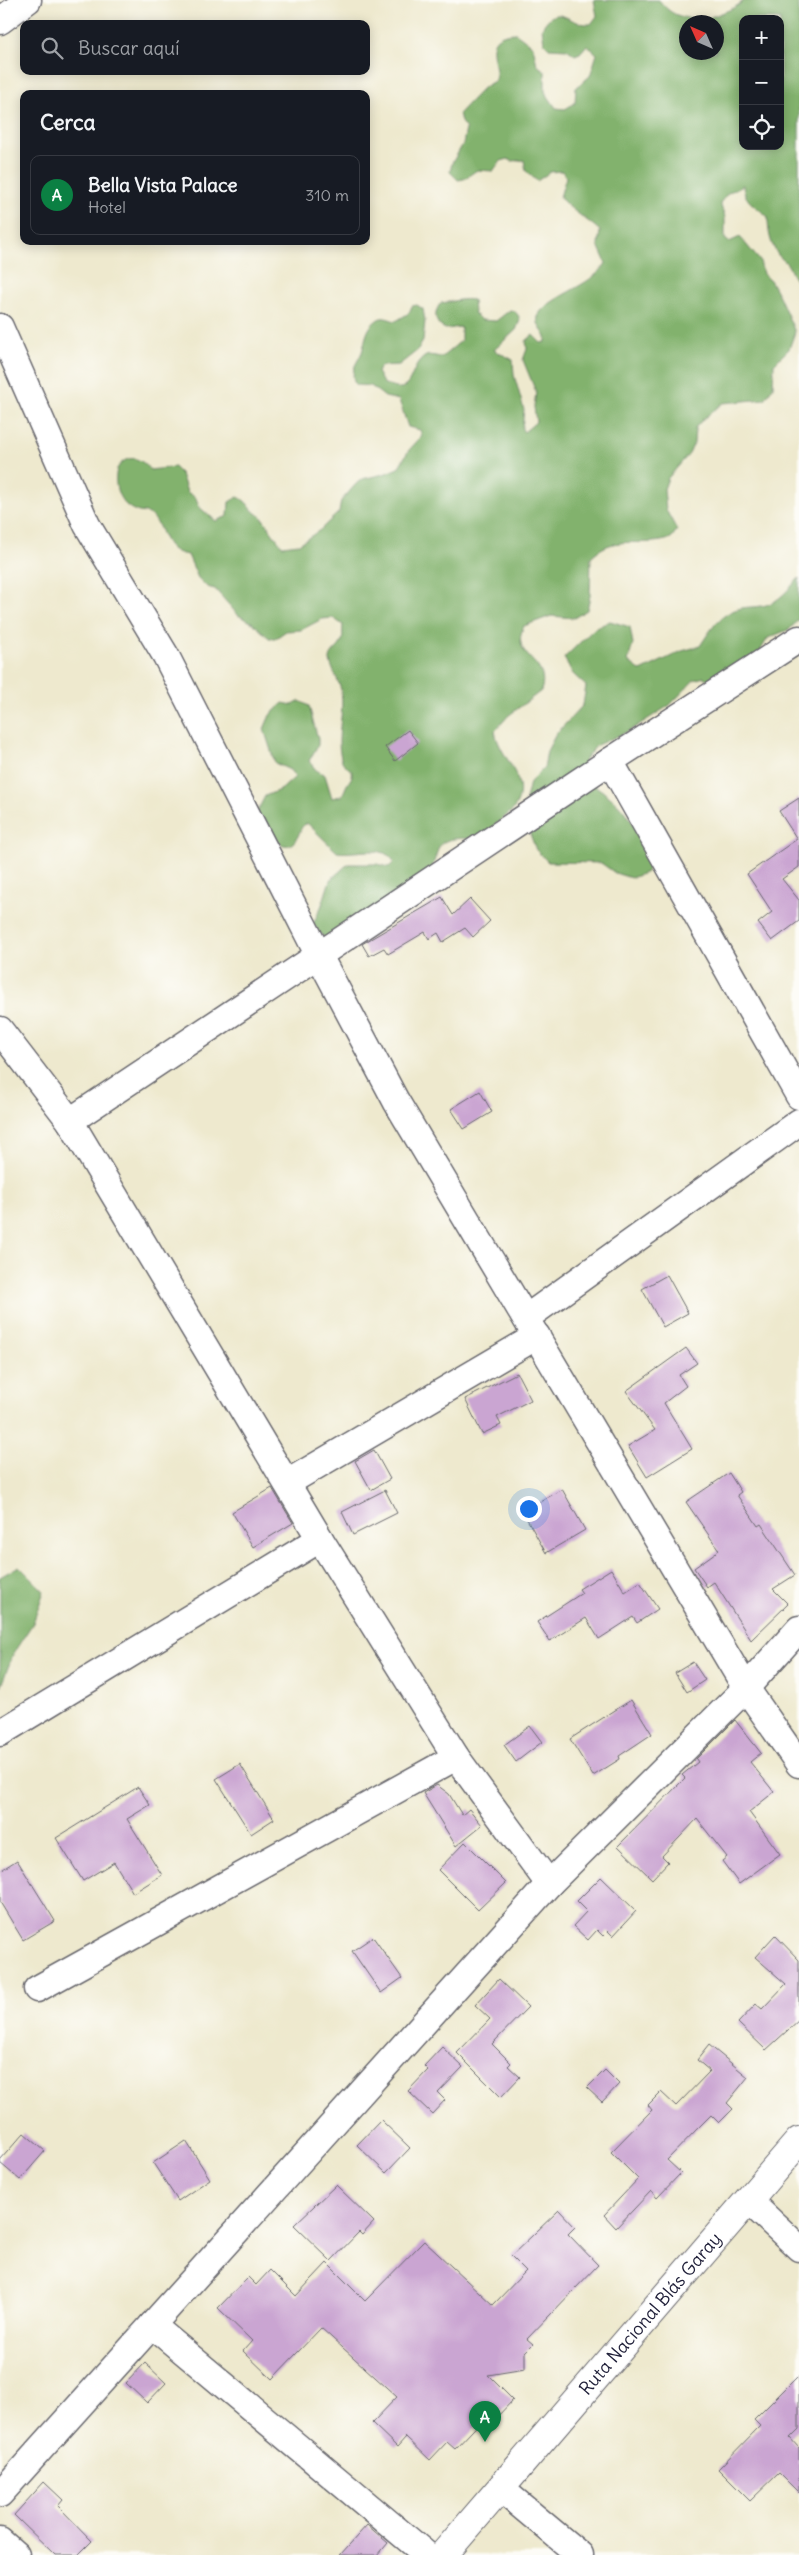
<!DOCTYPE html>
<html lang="es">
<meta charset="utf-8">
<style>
:root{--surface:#171b24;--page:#242831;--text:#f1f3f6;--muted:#9ea1a6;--line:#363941;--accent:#0b8043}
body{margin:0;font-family:Delius,sans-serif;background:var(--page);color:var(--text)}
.controls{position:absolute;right:15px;top:15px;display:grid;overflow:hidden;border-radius:10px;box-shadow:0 2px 12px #0003}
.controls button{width:45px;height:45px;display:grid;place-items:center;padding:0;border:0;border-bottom:1px solid var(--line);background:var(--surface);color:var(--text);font:25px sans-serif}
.compass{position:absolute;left:679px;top:15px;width:45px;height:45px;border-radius:50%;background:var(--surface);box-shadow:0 2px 12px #0003;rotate:315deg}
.you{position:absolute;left:528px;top:1508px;width:18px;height:18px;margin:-12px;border:4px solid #fff;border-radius:50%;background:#1a73e8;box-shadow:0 0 0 8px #1a73e833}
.badge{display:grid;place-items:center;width:32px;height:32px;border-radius:50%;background:var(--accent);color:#fff;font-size:16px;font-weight:700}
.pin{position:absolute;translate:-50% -41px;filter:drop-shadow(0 1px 2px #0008)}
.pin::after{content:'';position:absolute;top:26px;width:18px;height:15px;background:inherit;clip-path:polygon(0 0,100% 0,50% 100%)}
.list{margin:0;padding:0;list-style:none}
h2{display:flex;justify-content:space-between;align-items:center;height:65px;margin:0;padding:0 20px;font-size:21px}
h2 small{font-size:16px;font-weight:400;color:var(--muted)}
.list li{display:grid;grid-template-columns:32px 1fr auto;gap:15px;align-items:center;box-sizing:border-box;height:80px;margin:0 10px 10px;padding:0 10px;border:1px solid var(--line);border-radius:10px}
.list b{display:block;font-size:19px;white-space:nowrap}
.list p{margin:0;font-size:16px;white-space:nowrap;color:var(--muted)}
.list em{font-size:16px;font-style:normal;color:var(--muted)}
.icon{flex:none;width:28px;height:28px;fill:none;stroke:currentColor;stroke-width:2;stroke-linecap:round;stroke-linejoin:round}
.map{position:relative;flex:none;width:799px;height:2555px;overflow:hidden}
.search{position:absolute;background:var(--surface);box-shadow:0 2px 12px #0003;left:20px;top:20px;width:350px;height:55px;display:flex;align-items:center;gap:12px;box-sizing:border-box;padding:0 18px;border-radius:10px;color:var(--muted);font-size:19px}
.panel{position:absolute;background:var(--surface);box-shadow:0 2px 12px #0003;left:20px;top:90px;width:350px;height:155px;border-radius:10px}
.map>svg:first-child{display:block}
</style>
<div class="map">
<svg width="799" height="2555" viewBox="0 0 799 2555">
<rect width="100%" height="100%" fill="#fdfcf7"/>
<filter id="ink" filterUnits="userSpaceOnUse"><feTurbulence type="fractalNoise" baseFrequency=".02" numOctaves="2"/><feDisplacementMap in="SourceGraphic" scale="10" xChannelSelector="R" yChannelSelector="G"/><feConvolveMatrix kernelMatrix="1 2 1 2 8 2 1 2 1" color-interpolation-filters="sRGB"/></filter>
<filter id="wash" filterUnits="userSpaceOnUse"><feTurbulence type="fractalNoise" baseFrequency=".0096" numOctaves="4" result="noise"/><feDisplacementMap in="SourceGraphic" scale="20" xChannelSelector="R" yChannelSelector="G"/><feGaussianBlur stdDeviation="1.12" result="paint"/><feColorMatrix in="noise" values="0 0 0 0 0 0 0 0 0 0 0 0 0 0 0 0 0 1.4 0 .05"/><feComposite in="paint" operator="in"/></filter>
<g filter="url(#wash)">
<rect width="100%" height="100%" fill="#eee9ce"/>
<g fill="#82b26d" stroke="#526a54" fill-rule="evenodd">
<path d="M594,0H659C674,19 680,14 699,22C712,15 735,11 744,0H799V284C793,277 792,274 789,267C787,262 781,259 778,255C770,243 768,231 768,217C757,206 744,203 743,185L728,193L720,203L725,217V239L729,242L740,237L760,261L763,274L770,280L779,296L795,332L789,349L774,364L773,387L765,399L723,403L703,419L695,428L694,443L689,454L668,478L664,489L666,510L677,530L672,537C668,540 666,540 661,541C633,546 613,535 591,557L590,596L587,610L574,618L551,616L524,626C508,658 552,659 541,691L508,716L495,731C499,758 534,781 513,810L477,840C469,838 444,836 439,847C435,856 433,868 429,877L325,939L313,924L322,905L330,880L348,864H377L389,867L394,862C385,843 355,855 337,852L307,823C300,827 301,830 298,836C284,863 264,825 256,814L265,796L282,789L295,777L290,770L275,763L264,729L270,715L283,703L293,705L300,701L309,706L318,739V745L309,761L316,770L325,775L332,798L341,796C345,792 345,787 348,783C360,767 344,771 341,758C335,735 345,714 341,690C339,681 329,664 330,659C331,652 338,649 341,643C344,638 342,631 343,625L333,618L322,619L301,630L286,631L276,638H269L253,623L238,615L215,589L207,587L198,578L188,555C162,552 165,531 153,517C147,511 143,514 136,511C118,504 113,485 117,469C126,453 141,457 150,470L174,467L181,474L187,492L196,498L199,507L216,521L228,516L229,502L238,497C249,501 250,512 261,516L282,546L299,544L320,530L339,512L341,501L356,484L362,479L384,474L398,468L409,450L422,436L420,430L408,427L399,400L385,397L371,386L357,385L354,382C351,367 357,364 362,352C366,340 365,329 377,320C383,315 390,320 396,321L409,313L412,306L417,305L423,309L425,321L423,341L418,350L399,365L381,366L377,372L383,383C417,401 406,367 426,356C430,354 438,357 442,357L461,341V327L446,329C434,325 433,312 441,303C451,302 463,298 473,300L474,313L481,320L496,321L510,310C516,311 518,314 520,320L516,330L494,350L513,360L514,375L524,410L522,429L524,432L536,422L534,407L536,392L523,360L527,349L526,341L533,335L541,343L546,342V337C543,331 536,325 538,317C541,300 596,284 606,263L598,245L600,231C590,221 566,207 560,197L566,177L562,171L550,172L537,181L526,171L524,160L512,161L508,159L501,161L493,171L477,170L464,179L458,180L450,172L452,163L463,144L466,129L461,122L459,113L484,87L496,80C499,61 478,34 516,33L533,46L537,65L545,71V92L556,108L565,109L575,103L576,88L590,76L597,54L587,45L580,53L575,55L567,49L549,48L544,43L542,28C558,0 568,26 591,24L597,16ZM743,19H780V146H743ZM686,22H716V52H686Z"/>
<path d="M799,578V619L790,629L768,638L757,656L712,683L704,677L694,680L670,705L629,731L597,745L585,759L582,775C591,784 601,789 610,797C629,812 641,836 653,856L647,872L631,878L615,873L601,863L548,862L536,850L530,834L533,816L526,799L530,782L544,768L547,751L556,734L583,705L586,686L573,674L564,658L594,629L610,621L630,627L633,644L628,661L641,671L682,651L700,646C711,629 721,612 742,608C753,606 763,608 773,602C783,597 791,586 799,578Z"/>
<polygon points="19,1566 44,1591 33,1623 14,1652 0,1688 0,1577"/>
</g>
<g id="blocks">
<g fill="#caa5d2">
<polygon points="408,730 418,743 395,761 385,747"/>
<polygon points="799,798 799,867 782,879 799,900 799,921 772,941 758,923 772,912 747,874 797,839 779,811"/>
<polygon points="442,897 453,915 470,899 490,921 473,937 465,928 443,942 438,933 429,939 425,932 388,954 384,948 369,956 362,944"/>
<polygon points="480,1091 492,1112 464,1129 451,1109"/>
<polygon points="667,1275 688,1313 663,1327 642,1289"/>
<polygon points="686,1348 697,1363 679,1375 686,1386 664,1403 692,1449 647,1477 628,1446 655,1430 626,1391"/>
<polygon points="517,1373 531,1400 497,1417 501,1425 482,1434 465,1399"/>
<polygon points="374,1450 390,1479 371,1490 355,1461"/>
<polygon points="729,1473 741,1492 737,1495 758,1526 761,1524 795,1575 773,1589 788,1604 751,1640 714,1582 707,1587 694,1568 719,1550 686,1502"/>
<polygon points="272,1488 293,1523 253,1547 232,1512"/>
<polygon points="562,1489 585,1530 546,1553 523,1512"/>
<polygon points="385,1490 397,1513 353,1535 342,1512"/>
<polygon points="611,1569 625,1592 640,1582 658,1609 637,1623 633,1617 599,1639 586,1618 550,1641 537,1622 582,1593 579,1589"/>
<polygon points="693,1662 705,1680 687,1692 675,1673"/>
<polygon points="631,1700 652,1734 619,1756 620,1759 593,1776 570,1739"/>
<polygon points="735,1720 761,1753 750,1762 774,1792 749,1812 780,1854 739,1884 722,1861 727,1857 697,1819 662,1856 668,1862 652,1879 618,1846 685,1778 682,1775 698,1762 696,1759"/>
<polygon points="530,1726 542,1742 516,1762 504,1745"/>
<polygon points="240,1764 274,1819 251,1834 216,1779"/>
<polygon points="437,1785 449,1794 462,1815 469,1809 482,1825 456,1846 423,1793"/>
<polygon points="138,1787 150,1805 127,1819 162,1875 133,1893 114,1862 83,1881 56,1838"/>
<polygon points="465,1842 506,1883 478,1910 438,1870"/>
<polygon points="17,1860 55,1921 23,1940 0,1902 0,1871"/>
<polygon points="601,1877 636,1911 613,1936 608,1931 603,1936 597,1930 588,1940 573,1926 587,1911 577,1901"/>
<polygon points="775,1935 799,1960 799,2020 766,2050 738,2023 756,2004 762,2009 786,1984 755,1957"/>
<polygon points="373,1937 402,1978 381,1993 352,1951"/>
<polygon points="499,1979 528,2007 492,2044 511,2063 508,2066 520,2077 501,2097 457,2053 490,2019 475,2005"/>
<polygon points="709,2045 748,2077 727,2103 733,2109 719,2123 711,2115 698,2128 667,2160 681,2173 657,2198 651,2191 616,2228 604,2215 638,2179 611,2152 652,2110 648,2105 661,2092 676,2106 710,2071 697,2060"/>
<polygon points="442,2047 463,2067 438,2093 445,2100 432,2114 408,2091 428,2070 424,2066"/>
<polygon points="605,2070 619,2084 602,2102 587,2088"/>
<polygon points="381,2120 410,2148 386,2173 357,2145"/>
<polygon points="24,2133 45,2151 20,2180 0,2163 0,2160"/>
<polygon points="186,2141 210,2179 178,2201 153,2163"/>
<polygon points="336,2185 374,2222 362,2235 359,2232 331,2261 294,2225"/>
<polygon points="559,2210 575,2227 568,2234 598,2265 527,2339 533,2344 525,2352 525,2369 488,2375 513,2400 496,2418 490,2412 455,2449 447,2442 430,2460 406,2437 397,2447 372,2423 397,2397 321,2328 272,2379 243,2351 252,2341 218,2308 248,2277 256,2285 270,2270 296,2296 327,2263 365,2301 424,2241 493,2305 526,2271 511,2256"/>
<polygon points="145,2363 166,2383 147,2403 126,2383"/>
<polygon points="799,2375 799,2429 790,2438 799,2448 799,2493 779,2473 750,2501 718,2469 760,2426 754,2420"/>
<polygon points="44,2482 63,2500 58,2506 92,2541 78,2555 55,2555 14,2515"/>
<polygon points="367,2525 388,2543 378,2555 340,2555"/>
</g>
</g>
</g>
<g filter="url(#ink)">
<use href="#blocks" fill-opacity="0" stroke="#69686e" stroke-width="1"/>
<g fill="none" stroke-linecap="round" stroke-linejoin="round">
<g stroke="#69686e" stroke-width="29">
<g id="minor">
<polyline points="0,21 28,0"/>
<polyline points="0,327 87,525 166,656 318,954 396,1101 746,1688 799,1764"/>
<polyline points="610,761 799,1096"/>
<polyline points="0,1030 70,1121 320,1539 456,1757 549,1884"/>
<polyline points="70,1121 610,761 799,639"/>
<polyline points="526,1318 799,1122"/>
<polyline points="287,1483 537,1336"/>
<polyline points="0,1733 320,1539"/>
<polyline points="37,1989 456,1757"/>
<polyline points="748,2200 799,2248"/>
<polyline points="152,2325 427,2555"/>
<polyline points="501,2489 580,2555"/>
<polyline points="0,2494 549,1884 746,1688 799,1629"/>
<polyline points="0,2541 16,2555"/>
</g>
</g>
<g stroke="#69686e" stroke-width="30">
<g id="highway">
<path id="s1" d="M443,2555L799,2141"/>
</g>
</g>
<use href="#minor" stroke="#fff" stroke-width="26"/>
<use href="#highway" stroke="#fff" stroke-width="28"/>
</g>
</g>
<g text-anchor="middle" stroke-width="4" stroke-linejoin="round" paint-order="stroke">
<g font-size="18" fill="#22223b" stroke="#fdfcf7">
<text dy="6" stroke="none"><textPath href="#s1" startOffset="318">Ruta Nacional Blás Garay</textPath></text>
</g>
</g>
</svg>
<div class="controls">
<button>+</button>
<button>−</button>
<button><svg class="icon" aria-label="locate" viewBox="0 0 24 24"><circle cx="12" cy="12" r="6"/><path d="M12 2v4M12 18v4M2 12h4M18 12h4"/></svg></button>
</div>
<svg class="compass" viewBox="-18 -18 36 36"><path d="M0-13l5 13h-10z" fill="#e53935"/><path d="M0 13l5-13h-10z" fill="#9ea1a6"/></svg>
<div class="you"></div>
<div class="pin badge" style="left:485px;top:2442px">A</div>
<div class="search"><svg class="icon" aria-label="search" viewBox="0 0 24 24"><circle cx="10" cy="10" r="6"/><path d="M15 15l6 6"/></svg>Buscar aquí</div>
<section class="panel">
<h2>Cerca<small></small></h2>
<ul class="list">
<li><span class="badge">A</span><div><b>Bella Vista Palace</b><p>Hotel</p></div><em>310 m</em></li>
</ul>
</section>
</div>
